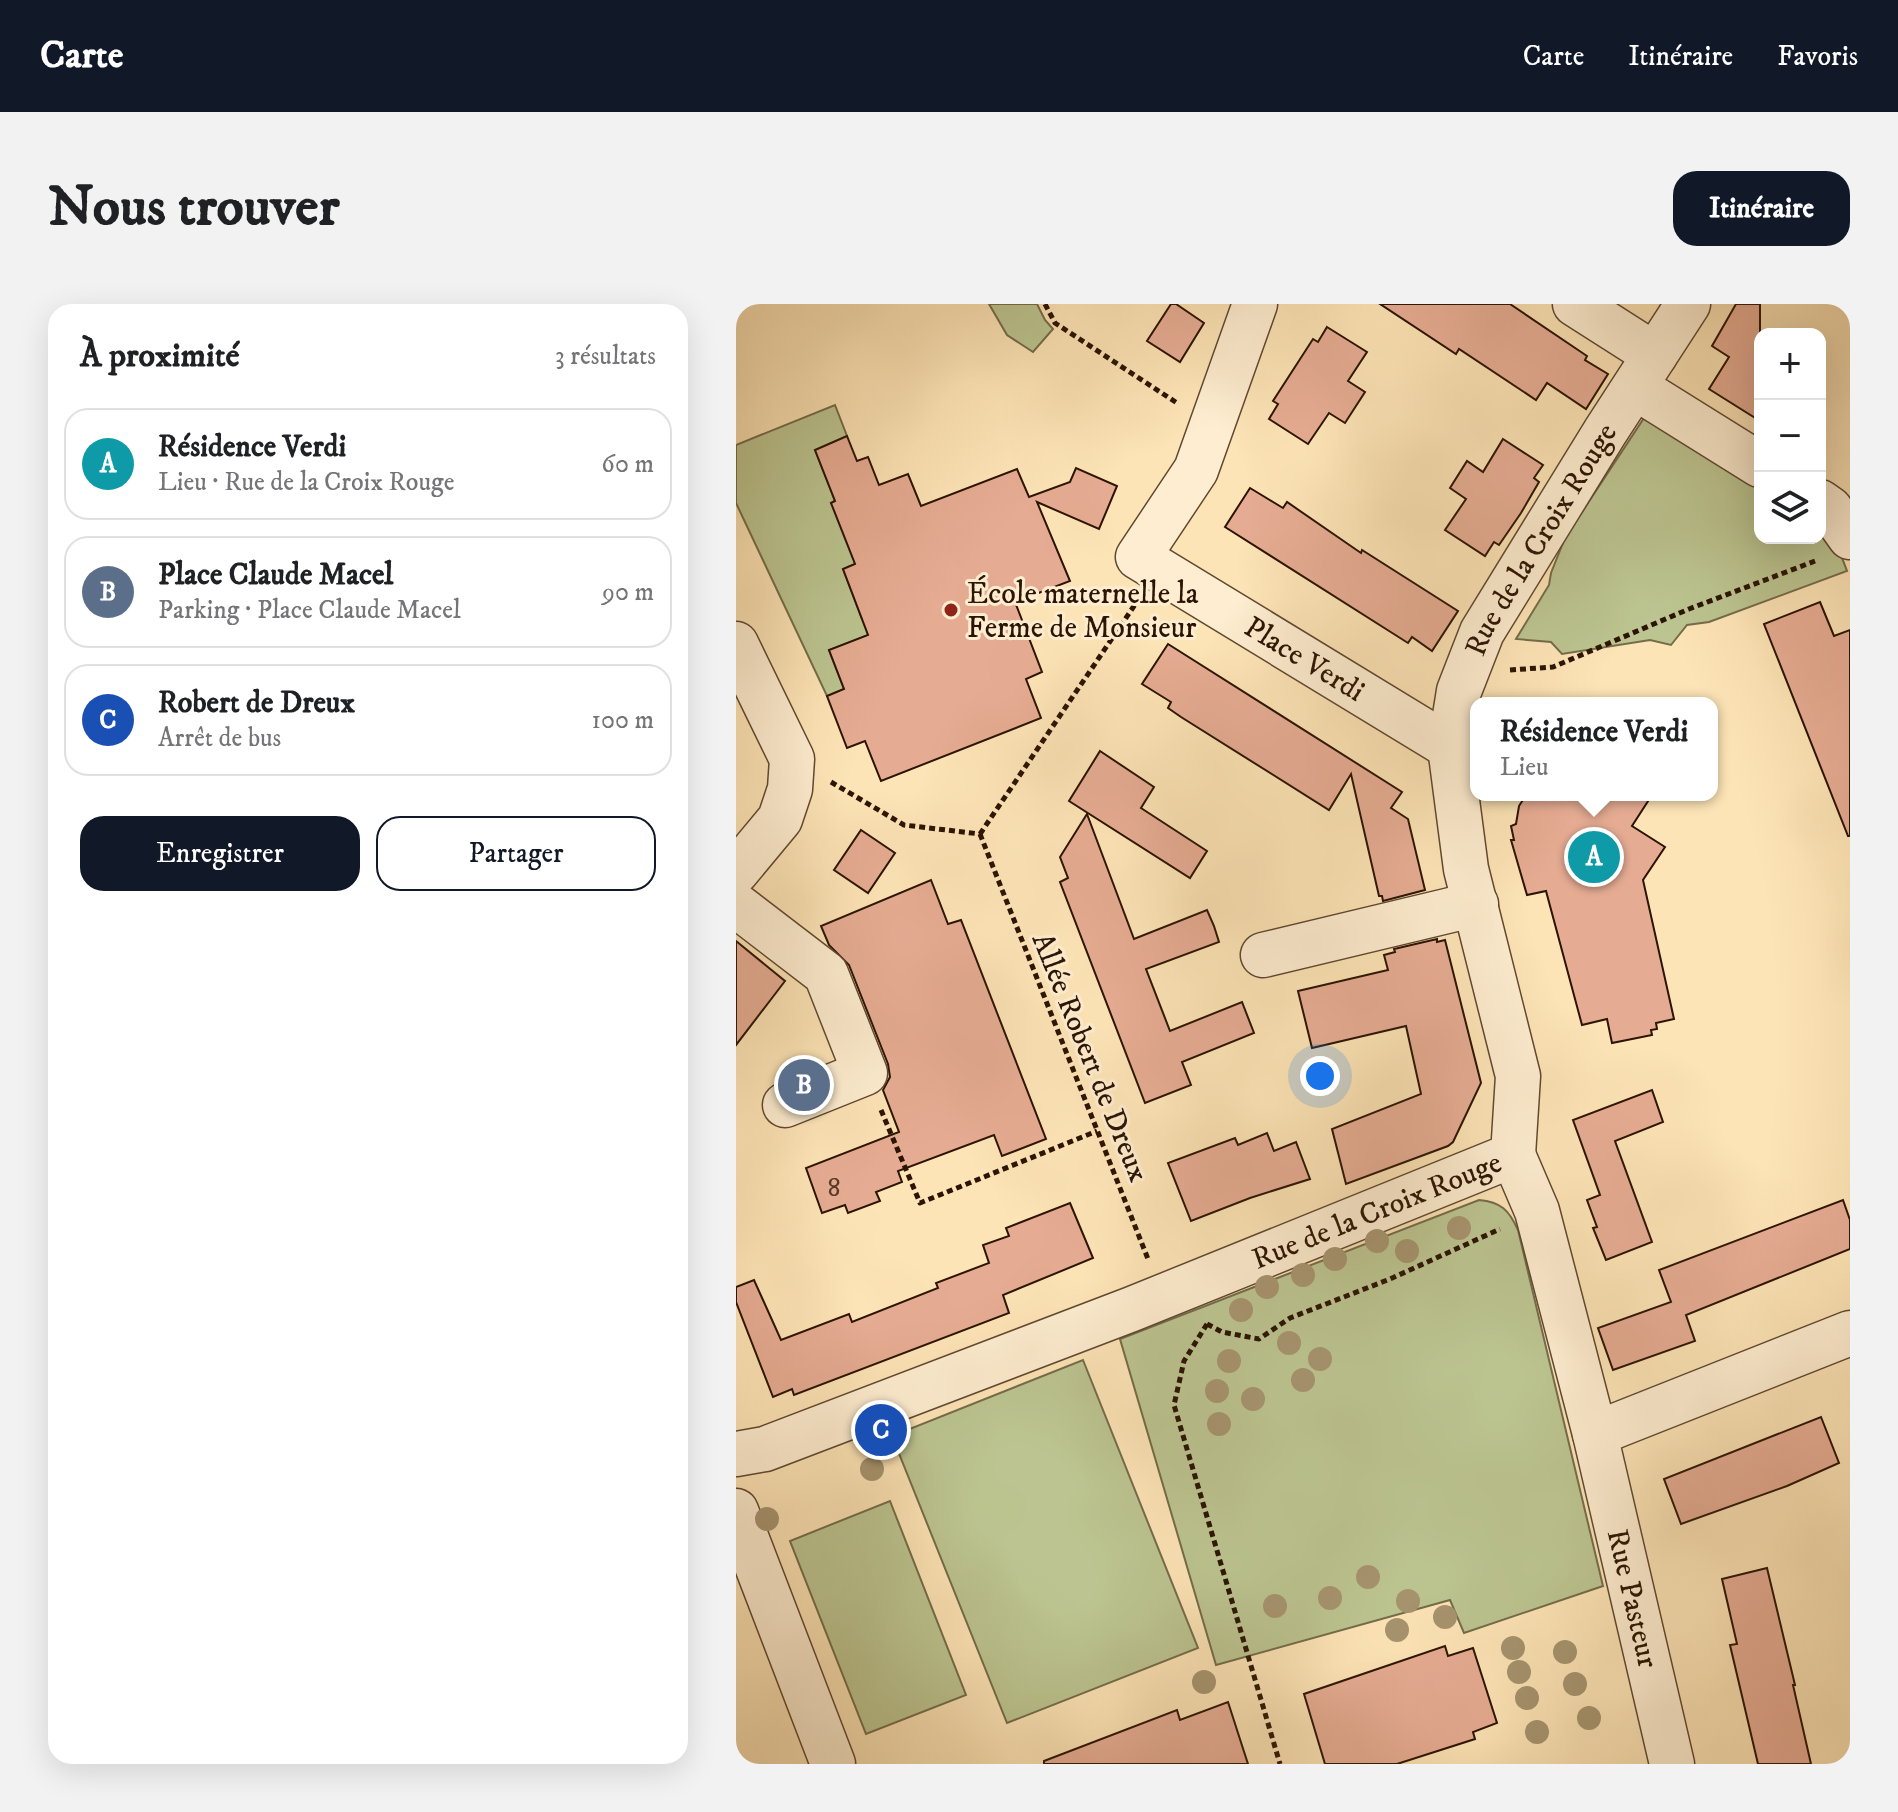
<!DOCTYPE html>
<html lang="fr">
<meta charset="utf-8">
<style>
:root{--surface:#fff;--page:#f2f2f2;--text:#202124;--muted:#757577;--line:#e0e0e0;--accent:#111827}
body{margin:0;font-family:"IM FELL DW Pica",serif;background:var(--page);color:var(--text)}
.controls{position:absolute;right:24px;top:24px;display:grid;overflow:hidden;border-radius:16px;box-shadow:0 8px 32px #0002}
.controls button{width:72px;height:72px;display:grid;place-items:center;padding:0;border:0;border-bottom:2px solid var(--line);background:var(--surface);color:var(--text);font:40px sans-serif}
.you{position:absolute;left:584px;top:772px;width:28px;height:28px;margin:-20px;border:6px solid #fff;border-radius:50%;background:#1a73e8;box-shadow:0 0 0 12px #1a73e833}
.badge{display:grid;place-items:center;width:52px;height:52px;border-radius:50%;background:var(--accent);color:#fff;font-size:26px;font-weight:700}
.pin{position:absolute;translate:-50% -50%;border:4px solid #fff;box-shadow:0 2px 8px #0006}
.popup{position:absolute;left:734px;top:393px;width:248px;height:104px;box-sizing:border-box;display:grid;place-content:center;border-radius:16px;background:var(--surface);filter:drop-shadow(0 2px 6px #0005);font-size:26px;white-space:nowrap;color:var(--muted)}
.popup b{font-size:30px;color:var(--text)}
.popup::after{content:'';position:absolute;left:50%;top:100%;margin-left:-16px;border:16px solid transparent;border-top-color:var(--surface)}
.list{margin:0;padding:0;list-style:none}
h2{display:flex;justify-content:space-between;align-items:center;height:104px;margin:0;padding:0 32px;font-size:34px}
h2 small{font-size:26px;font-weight:400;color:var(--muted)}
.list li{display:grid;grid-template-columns:52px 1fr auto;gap:24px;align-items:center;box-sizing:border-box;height:112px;margin:0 16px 16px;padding:0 16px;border:2px solid var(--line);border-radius:24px}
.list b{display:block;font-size:30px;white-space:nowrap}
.list p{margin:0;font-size:26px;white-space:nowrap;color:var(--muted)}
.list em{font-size:26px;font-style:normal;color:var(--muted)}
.actions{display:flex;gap:16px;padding:24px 32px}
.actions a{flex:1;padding:18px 0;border:2px solid var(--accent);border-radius:24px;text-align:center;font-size:28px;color:var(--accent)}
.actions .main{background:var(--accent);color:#fff}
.icon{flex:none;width:44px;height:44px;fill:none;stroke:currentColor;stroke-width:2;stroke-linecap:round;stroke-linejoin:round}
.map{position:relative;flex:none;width:1114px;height:1460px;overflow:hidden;border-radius:24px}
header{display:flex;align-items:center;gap:48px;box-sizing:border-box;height:112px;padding:0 40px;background:var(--accent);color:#fff}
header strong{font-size:38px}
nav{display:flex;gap:44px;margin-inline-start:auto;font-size:28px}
.intro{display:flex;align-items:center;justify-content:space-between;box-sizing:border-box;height:192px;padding:0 48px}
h1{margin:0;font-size:56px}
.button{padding:20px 36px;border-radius:24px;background:var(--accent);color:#fff;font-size:28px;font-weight:700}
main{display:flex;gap:48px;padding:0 48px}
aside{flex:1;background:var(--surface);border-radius:24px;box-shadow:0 8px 32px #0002}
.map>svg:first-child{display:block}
</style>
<header>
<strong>Carte</strong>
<nav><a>Carte</a><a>Itinéraire</a><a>Favoris</a></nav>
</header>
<div class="intro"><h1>Nous trouver</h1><a class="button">Itinéraire</a></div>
<main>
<aside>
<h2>À proximité<small>3 résultats</small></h2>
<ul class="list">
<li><span class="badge" style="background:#0f9aa8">A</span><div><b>Résidence Verdi</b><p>Lieu · Rue de la Croix Rouge</p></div><em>60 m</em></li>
<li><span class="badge" style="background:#5c6f8a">B</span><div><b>Place Claude Macel</b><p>Parking · Place Claude Macel</p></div><em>90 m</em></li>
<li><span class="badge" style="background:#1a4fb4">C</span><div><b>Robert de Dreux</b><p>Arrêt de bus</p></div><em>100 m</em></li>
</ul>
<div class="actions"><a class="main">Enregistrer</a><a>Partager</a></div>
</aside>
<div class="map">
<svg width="1114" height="1460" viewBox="0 0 1114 1460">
<rect width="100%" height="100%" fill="#fde4b6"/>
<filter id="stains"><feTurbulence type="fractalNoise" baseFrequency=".0025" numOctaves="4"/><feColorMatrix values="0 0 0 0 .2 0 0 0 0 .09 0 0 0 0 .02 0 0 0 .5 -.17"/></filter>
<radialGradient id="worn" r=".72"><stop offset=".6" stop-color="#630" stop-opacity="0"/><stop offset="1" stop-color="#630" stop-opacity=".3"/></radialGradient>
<g fill="#bcc591" stroke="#746c4a" stroke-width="2">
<polygon points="253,0 301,0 309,16 317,25 297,48 271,31"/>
<polygon points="99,101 111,132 79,146 99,197 95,199 136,253 107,265 126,315 138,329 93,346 108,385 91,392 0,199 0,141"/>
<polygon points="914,105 1024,177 1024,234 1084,234 1084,196 1111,267 973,318 951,321 935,341 914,336 826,350 815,338 780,335 813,281 815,269 837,214 844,211"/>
<path d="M743,896C765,898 773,906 782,926L867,1282L728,1329L714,1296L480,1361L384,1035Z"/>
<polygon points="347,1056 462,1344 271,1419 156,1132"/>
<polygon points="154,1197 230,1391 130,1430 54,1237"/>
</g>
<g fill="#e6ac93" stroke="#2b1403" stroke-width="2">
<polygon points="435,0 440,0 468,19 444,58 411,37"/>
<polygon points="644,0 774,0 851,52 849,56 872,70 850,105 811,79 800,96 723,45 720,50"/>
<polygon points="1000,0 1024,0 1024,117 973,85 993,53 976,42"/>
<polygon points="591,23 631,48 612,77 629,88 609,119 593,109 572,140 533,115 542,100 537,97 577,35 582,38"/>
<polygon points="111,132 121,157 132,153 143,181 172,170 185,202 281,165 293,193 334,178 340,164 381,182 363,225 301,198 334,277 279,298 306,368 290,375 305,414 145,477 129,437 111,444 91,392 108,385 93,346 132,331 107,265 119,260 95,199 99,197 79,146"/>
<polygon points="767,135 807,161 798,174 803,178 785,209 763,241 758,238 749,252 709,226 730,195 714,184 731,157 747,168"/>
<polygon points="514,184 547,204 551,198 625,249 626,246 722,307 696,347 676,333 672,339 489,223"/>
<polygon points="1084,298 1098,332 1114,326 1114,532 1112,532 1028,320"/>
<polygon points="432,340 666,488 655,504 672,515 689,586 647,597 646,592 643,592 615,470 593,506 445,413 432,404 435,398 406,380"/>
<polygon points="364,447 418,483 405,504 471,547 454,574 333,497"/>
<polygon points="790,491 916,491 896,522 929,543 907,576 938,715 920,719 921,725 915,726 916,731 876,739 871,715 846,721 810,587 791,591 775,536 778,536 775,522 780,520 783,502"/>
<polygon points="351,510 398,635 471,606 478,622 483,638 410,665 434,727 506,698 518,729 446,758 455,781 409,799 324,578 332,574 324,553"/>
<polygon points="125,526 159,549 132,589 98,566"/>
<polygon points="195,576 212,620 225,616 310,835 266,852 258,831 162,867 166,878 140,888 144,897 112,909 109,901 86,909 70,864 163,828 147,786 154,773 152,760 113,661 93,641 85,622"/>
<polygon points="701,635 701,638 709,636 745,779 717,838 712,842 610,880 596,825 685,790 670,722 576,744 562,687 652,666 648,651 659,648 658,645"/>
<polygon points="0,637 49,677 0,741"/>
<polygon points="916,786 927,818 879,837 916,938 870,956 857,924 861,923 851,896 864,891 837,816"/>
<polygon points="531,829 538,847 560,838 574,875 514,894 455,917 432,859 499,834 502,841"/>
<polygon points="1107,896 1114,916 1114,945 950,1011 959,1037 877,1066 862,1024 935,998 923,966"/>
<polygon points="334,899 357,954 267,991 273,1009 58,1091 56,1085 37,1093 0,998 0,983 18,976 45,1036 113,1010 116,1018 202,984 200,979 253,959 247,941 273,932 270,924"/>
<polygon points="1085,1113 1103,1159 1051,1182 945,1220 928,1175"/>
<polygon points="1031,1264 1059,1381 1057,1381 1075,1460 1022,1460 994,1341 1001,1340 986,1275"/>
<polygon points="709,1342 712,1352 737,1344 761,1419 737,1428 739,1435 661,1460 589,1460 568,1390"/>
<polygon points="492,1398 512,1460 308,1460 308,1457 441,1406 444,1416"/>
</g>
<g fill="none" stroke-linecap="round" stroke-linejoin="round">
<g stroke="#604830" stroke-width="47">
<g id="minor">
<path id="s1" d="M519,0L460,166L402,253L714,443"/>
<polyline points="839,0 919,51"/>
<polyline points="899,83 1024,161"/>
<polyline points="1084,198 1094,205 1114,233"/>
<polyline points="0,340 56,455 54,485 44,515 0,568"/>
<polyline points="0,601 90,670 129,769 49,801"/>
<polyline points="527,651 740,600"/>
<path id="s2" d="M777,851L801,907L859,1130L936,1460"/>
<polyline points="859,1130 1114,1029"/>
<path id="s3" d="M0,1150L29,1145L396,1005L777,851L782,772L730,565L714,443L723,387L746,328L869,128L952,0"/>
<polyline points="0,1207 97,1460"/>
</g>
</g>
<g stroke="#2b1403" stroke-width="5" stroke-dasharray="6 4" stroke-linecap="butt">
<polyline points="309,0 319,19 441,99"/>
<polyline points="774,366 817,363 953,305 1079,257"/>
<polyline points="95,478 168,521 244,530"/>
<polyline points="244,530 412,955"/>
<polyline points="244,530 400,299"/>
<polyline points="145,806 184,899 361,827"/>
<polyline points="471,1020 448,1057 438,1101 544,1460"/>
<polyline points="471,1020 486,1028 523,1035 554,1014 654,975 764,925"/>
</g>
<use href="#minor" stroke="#feedd0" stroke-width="44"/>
</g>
<g fill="#a6946f">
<circle cx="723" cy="924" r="12"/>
<circle cx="641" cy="937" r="12"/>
<circle cx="671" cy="947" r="12"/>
<circle cx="599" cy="955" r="12"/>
<circle cx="567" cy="971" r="12"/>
<circle cx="531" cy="983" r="12"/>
<circle cx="505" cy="1006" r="12"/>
<circle cx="553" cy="1039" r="12"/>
<circle cx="584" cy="1055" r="12"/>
<circle cx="493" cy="1057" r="12"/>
<circle cx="567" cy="1076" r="12"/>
<circle cx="481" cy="1087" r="12"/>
<circle cx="517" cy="1095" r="12"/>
<circle cx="483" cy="1120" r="12"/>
<circle cx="136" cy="1165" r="12"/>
<circle cx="31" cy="1215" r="12"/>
<circle cx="632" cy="1273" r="12"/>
<circle cx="594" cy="1294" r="12"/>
<circle cx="672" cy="1297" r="12"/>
<circle cx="539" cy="1302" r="12"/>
<circle cx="709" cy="1313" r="12"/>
<circle cx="661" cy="1326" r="12"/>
<circle cx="777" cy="1344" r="12"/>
<circle cx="829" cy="1348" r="12"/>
<circle cx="783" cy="1368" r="12"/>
<circle cx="468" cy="1378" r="12"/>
<circle cx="839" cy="1380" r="12"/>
<circle cx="791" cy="1394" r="12"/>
<circle cx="853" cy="1414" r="12"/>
<circle cx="801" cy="1428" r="12"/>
</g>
<circle fill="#8f2418" stroke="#feedd0" stroke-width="3" cx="215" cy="306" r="8"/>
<g text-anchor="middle" stroke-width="6" stroke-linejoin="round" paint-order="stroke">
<g font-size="26" fill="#5a3a27">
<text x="98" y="892">8</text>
</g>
<g font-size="30" fill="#2b1403" stroke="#feedd0">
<text dy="10" stroke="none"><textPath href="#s3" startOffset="1478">Rue de la Croix Rouge</textPath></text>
<text dy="10" stroke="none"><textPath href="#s1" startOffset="476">Place Verdi</textPath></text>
<text transform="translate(355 753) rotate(68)" y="10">Allée Robert de Dreux</text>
<text dy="10" stroke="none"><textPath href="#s3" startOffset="686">Rue de la Croix Rouge</textPath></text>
<text dy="10" stroke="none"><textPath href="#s2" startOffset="460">Rue Pasteur</textPath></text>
</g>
<g font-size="30" fill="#2b1403" stroke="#feedd0" text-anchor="start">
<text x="231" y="299">École maternelle la<tspan x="231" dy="34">Ferme de Monsieur</tspan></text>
</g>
</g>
<rect width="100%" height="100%" filter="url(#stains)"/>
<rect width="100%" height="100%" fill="url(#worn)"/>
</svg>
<div class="controls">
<button>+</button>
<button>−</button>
<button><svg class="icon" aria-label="layers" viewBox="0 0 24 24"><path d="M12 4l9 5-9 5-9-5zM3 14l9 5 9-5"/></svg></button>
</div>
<div class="you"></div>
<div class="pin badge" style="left:858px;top:553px;background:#0f9aa8">A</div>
<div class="popup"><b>Résidence Verdi</b>Lieu</div>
<div class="pin badge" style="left:68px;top:781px;background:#5c6f8a">B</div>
<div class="pin badge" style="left:145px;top:1126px;background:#1a4fb4">C</div>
</div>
</main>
